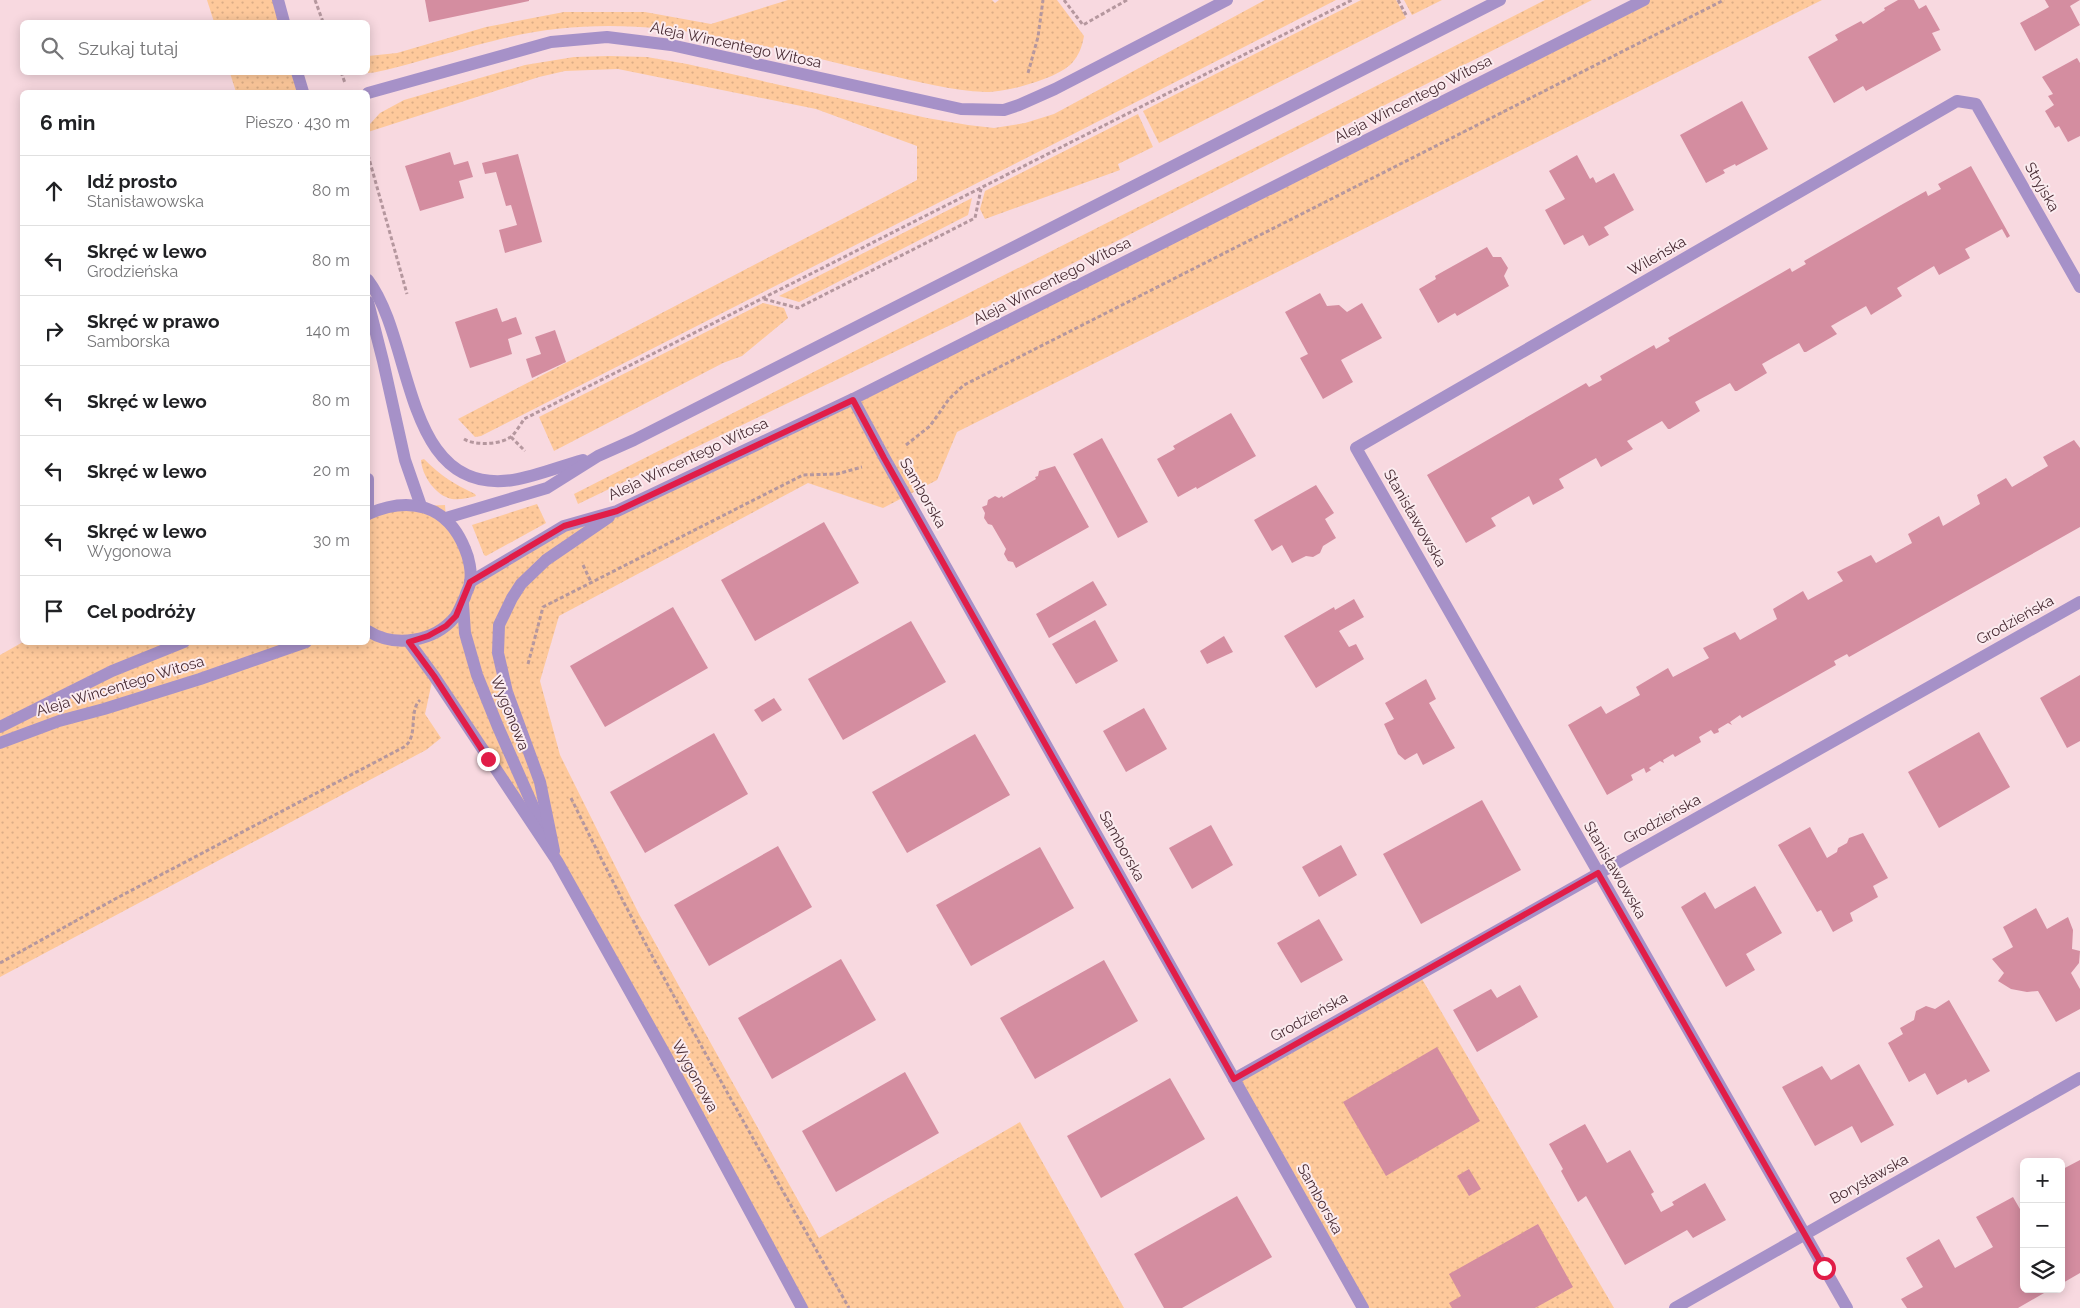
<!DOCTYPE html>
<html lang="pl">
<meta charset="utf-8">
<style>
:root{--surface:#fff;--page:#f2f2f2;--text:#202124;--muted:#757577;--line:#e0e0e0}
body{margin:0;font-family:Raleway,sans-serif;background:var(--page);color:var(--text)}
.controls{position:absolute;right:15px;bottom:15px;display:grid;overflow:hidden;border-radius:8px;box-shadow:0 2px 12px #0003}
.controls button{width:45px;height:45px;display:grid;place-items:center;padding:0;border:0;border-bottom:1px solid var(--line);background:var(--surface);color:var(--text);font:25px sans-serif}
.stop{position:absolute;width:15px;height:15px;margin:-11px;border:4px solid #e11d48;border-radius:50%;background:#fff}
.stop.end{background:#e11d48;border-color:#fff;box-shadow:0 1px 5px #0008}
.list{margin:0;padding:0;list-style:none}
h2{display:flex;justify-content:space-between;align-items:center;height:65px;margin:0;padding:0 20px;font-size:21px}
h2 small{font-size:16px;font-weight:400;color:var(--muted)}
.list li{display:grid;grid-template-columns:32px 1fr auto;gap:15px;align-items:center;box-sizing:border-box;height:70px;padding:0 20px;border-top:1px solid var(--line)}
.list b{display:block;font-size:19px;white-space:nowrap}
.list p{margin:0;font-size:16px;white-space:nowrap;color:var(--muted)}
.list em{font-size:16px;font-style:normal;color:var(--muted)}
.icon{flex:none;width:28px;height:28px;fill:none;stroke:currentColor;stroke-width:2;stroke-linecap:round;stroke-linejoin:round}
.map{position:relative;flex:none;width:2080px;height:1308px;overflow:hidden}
.search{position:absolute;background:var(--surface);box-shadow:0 2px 12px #0003;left:20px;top:20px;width:350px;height:55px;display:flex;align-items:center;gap:12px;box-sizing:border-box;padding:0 18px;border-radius:8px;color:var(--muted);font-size:19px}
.panel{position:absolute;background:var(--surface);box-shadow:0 2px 12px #0003;left:20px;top:90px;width:350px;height:555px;border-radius:8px}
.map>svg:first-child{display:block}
</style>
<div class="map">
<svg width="2080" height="1308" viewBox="0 0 2080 1308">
<defs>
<pattern id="grass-dots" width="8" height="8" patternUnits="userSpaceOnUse" patternTransform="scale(1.25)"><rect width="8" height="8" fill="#fec99b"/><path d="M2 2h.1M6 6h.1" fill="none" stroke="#dbad86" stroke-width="1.8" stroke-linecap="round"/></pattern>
</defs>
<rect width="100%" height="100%" fill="#f8d9e0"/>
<g fill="url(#grass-dots)">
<polygon points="207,0 278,0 284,22 214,22"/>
<path d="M788,0H992L995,3L999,0H1057L1084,36C1082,47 1079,55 1072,63C1057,79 1007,92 986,92C952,91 916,81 884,74C827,61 771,46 715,36C643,23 568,21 497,40C468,47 438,56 409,64C392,68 373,75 356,73L368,72V56L397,53L486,27L564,12H645L711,24Z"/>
<polygon points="1265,0 1336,0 481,436 475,437 458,419 917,180 917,146 816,109 618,69 565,71 539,77 368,132 370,124 380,113 404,100 525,65 574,57 609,56 647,57 687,64 927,118 968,125 994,128 1025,123 1054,114"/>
<polygon points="1361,0 1396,0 1406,18 1159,143 1143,111"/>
<polygon points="1404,0 1442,0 1412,15"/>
<polygon points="1545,0 1592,0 963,319 578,504 574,494"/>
<polygon points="1644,0 1822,0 957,432 937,480 883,508 808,483 559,616 540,681 560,755 639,914 819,1238 1020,1122 1124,1308 802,1308 557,861 433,677 425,714 441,738 426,750 0,977 0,655 23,642 368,642 368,479 368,514 421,506 445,505 446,518 461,539 470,581 564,526 617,511"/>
<polygon points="230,73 297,73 303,92 236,92"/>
<polygon points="1138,114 1153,147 1118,164 1120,170 985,219 980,209 985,191"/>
<polygon points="972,198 968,215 799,302 779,296"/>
<polygon points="763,303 784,308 788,318 742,356 723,363 554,451 539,417"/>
<path d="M424,459C441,476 454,484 475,494L476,496C468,498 460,500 452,499C436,496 422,476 421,460Z"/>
<polygon points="537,504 546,523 486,556 484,555 472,525"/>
<polygon points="1419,974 1435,1001 1614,1308 1363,1308 1234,1079"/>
</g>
<g fill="#d48da0">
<polygon points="425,0 529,0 529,1 429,22"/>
<polygon points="1898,0 1914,0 1919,9 1926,5 1940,30 1932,33 1941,50 1866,91 1863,86 1834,103 1808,57 1838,40 1835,35 1861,21 1863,24 1885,10 1884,8"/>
<polygon points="2045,0 2080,0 2070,6 2080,25 2035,51 2020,23 2049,7"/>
<polygon points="2077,58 2080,63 2080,136 2068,142 2059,126 2055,128 2045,111 2054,105 2048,96 2053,94 2042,77"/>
<polygon points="1742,101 1768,149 1736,166 1735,164 1723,170 1725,173 1706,183 1680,135"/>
<polygon points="450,152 454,165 468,161 473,177 459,181 464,198 420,211 405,166"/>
<polygon points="518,154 542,242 505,253 499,230 517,225 511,205 506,206 496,172 485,174 482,163"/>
<polygon points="1577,155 1590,179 1593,177 1596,183 1614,173 1634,210 1604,227 1609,235 1589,246 1583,235 1564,245 1545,210 1565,199 1549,171"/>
<polygon points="1971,166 2010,236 2007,238 2002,229 1965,249 1970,258 1939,275 1934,266 1897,288 1902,296 1874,313 1871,315 1866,306 1831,326 1837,334 1806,352 1804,352 1799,343 1762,364 1767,373 1737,391 1735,391 1730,383 1695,402 1700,411 1670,429 1668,429 1662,421 1627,441 1633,449 1601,467 1596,458 1559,479 1564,488 1533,505 1529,496 1491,518 1496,526 1466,543 1427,475 1586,383 1589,387 1602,380 1600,376 1654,345 1656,349 1670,341 1668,338 1790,268 1792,272 1806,264 1804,261 1901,205 1926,191 1928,196 1941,189 1938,184"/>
<polygon points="1487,247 1493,257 1501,257 1508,268 1504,276 1509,286 1457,316 1455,313 1438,323 1419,289 1436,279 1435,276"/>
<polygon points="1320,293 1327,306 1339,305 1347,312 1362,303 1382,338 1341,360 1353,382 1323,399 1300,358 1308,354 1285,312"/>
<polygon points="497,308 502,322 516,317 522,334 508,339 512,354 470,368 455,322"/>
<polygon points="555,330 566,362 532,378 526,359 541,354 535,337"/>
<polygon points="1231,413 1256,456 1197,489 1196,487 1178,497 1157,459 1175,449 1173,446"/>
<polygon points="1102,438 1148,522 1118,538 1073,454"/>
<polygon points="2074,440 2080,448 2080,527 1849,657 1847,654 1834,661 1836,665 1742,718 1740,715 1730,722 1732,725 1728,723 1718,729 1719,732 1714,734 1711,730 1699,737 1701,742 1675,757 1673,754 1663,760 1664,763 1660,761 1649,768 1651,770 1646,773 1644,768 1631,775 1633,780 1607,795 1568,725 1601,706 1606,714 1640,695 1636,687 1668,668 1673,677 1709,658 1703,648 1735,632 1740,640 1777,619 1773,609 1803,591 1808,600 1843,581 1837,572 1871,555 1876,563 1912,543 1908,534 1939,516 1943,526 1980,504 1977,495 2006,478 2012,487 2048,466 2043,457"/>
<polygon points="1055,466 1089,527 1016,568 1013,562 1008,561 1004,554 1006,549 992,525 988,524 984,518 985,513 982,507 987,505 988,500 995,496 999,498 1002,496 1003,498 1036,479 1035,477 1038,476 1039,471"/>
<polygon points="1316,485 1334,513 1325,519 1336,538 1323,546 1320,553 1313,557 1306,556 1292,563 1282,545 1272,551 1254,520"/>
<polygon points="824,522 859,583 755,641 721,580"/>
<polygon points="1093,581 1107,605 1049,638 1036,614"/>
<polygon points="1354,599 1364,617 1339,631 1349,647 1356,644 1364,659 1316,688 1284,636 1334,607 1335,610"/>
<polygon points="673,607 708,668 605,727 570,666"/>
<polygon points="1095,620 1118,661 1076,684 1052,644"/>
<polygon points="911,621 946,682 843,740 808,679"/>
<polygon points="1224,636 1233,652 1207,664 1200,651"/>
<polygon points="2080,675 2080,741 2067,748 2040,698"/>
<polygon points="1426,679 1436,699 1429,703 1455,748 1423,765 1417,753 1405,760 1398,754 1384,724 1394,719 1385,703"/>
<polygon points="774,698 782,710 762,722 754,710"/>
<polygon points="1144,708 1167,749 1126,772 1103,731"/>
<polygon points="1979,732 2010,787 1939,828 1908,772"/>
<polygon points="714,733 748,794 645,853 610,792"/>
<polygon points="975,734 1010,795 907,853 872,792"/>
<polygon points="1482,800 1521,870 1421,924 1383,854"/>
<polygon points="1211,825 1233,865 1192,889 1169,848"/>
<polygon points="1810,827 1827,858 1837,852 1838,848 1847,843 1849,838 1863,833 1888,878 1873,886 1878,897 1850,913 1853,921 1833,932 1821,910 1817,912 1778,845"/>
<polygon points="1341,845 1357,875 1319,897 1302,867"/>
<polygon points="778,846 812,907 709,966 674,905"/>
<polygon points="1040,847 1074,908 971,966 936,905"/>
<polygon points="1755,886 1782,933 1746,954 1755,970 1726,987 1681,907 1705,892 1715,909"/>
<polygon points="2036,908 2047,929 2068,917 2073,930 2072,949 2080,951 2079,963 2071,973 2080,989 2080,1009 2056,1022 2038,991 2027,992 2011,989 1998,981 2004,973 1992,959 2013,947 2003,927"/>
<polygon points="1319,919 1343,960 1301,983 1277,943"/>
<polygon points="841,959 876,1020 772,1079 738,1018"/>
<polygon points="1104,960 1138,1021 1035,1079 1000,1018"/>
<polygon points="1520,985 1538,1017 1477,1052 1453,1010 1491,989 1497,998"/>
<polygon points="1949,1000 1990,1071 1968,1083 1966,1079 1937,1095 1925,1073 1909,1082 1888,1043 1903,1034 1900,1028 1914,1020 1916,1011 1926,1006 1935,1009"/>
<polygon points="1437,1047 1480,1121 1386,1176 1343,1102"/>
<polygon points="1859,1064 1894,1125 1861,1143 1852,1126 1815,1146 1782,1087 1822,1066 1831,1080"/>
<polygon points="905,1072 939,1133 836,1192 802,1131"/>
<polygon points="1170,1078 1205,1139 1101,1198 1067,1136"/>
<polygon points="1585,1124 1607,1163 1630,1150 1654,1192 1651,1194 1661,1212 1674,1205 1672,1202 1705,1183 1726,1220 1693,1238 1687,1230 1625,1265 1586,1196 1578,1202 1561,1171 1563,1169 1549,1144"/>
<polygon points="2080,1160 2080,1273 2061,1284 2061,1170"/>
<polygon points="1469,1169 1481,1189 1469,1196 1457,1176"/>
<polygon points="1237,1196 1272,1257 1182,1308 1164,1308 1134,1254"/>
<polygon points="2013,1197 2024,1216 2024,1289 2051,1289 2018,1308 1907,1308 1901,1299 1923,1287 1906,1258 1939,1239 1955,1268 1993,1247 1976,1217"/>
<polygon points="1538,1224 1573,1287 1535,1308 1452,1308 1449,1303 1461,1296 1449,1274"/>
</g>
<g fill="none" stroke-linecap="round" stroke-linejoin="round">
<g stroke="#b5979e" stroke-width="3" stroke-dasharray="4 2.5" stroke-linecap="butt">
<polyline points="315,0 323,22"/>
<polyline points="1064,0 1083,25 1127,0"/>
<polyline points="1398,0 1406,15"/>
<polyline points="341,72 345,83"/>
<polyline points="1028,73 1038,37 1043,0"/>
<polyline points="368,155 407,294"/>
<polyline points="764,299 798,308 975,218 981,189"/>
<polyline points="511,437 525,451"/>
<path d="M464,439C475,446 503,445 513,435C517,430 521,424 524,419L1352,0"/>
<polyline points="906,445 930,426 949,399 964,385 1724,0"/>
<polyline points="583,565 591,582"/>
<polyline points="528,664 543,607 803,475 837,474 862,467"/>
<path d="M571,798C656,972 754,1139 849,1308"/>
<path d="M0,963L115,899L404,747C419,737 408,712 420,700"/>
</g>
<g stroke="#a691c8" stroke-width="12">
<polyline points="278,0 284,22"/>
<polyline points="297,72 303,92"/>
<polyline points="368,93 551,42 607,37 671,45 961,109 1004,110 1019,105 1055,89 1227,0"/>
<path d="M368,280C415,342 402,496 513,480C537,476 561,466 583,460"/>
<polyline points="368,302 383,361 405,460 421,506"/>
<polyline points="853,399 884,457 1363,1308"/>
<polyline points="368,479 368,514"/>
<path d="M368,514C409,496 447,504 465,549C469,558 472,572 470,582C470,587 466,592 465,597C462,603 459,612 455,617C434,642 395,648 368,631"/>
<polyline points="446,518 547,488 598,456 634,440 1500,0"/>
<polyline points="470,582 564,526 617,511 853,399 1644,0"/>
<polyline points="463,604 465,633 477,675 498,727 544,831"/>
<polyline points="409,642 434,676 557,861 666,1056 802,1308"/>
<polyline points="0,727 112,671 184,642"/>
<polyline points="0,743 59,721 104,709 200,679 306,642"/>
<polyline points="554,851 540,782 507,692 498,653 499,625 512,598 521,584 546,560 609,517"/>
<polyline points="1234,1079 2080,602"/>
<polyline points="1675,1308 2080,1078"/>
<polyline points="1847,1308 1356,448 1957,101 1976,104 2080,287"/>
</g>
</g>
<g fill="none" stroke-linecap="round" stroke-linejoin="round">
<polyline stroke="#e11d48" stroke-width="6" points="488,759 434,676 409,642 428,636 446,626 456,616 470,582 564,526 617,511 853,400 884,458 1234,1079 1598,873 1824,1268"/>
</g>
<g text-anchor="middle" stroke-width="4" stroke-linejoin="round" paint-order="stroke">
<g font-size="15" fill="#482b33" stroke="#fbebef">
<text transform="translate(736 45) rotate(12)" y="5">Aleja Wincentego Witosa</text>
<text transform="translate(1413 99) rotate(-27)" y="5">Aleja Wincentego Witosa</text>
<text transform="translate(2042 187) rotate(60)" y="5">Stryjska</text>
<text transform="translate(1657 256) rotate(-30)" y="5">Wileńska</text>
<text transform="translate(1052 281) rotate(-27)" y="5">Aleja Wincentego Witosa</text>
<text transform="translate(688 459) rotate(-25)" y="5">Aleja Wincentego Witosa</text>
<text transform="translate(923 493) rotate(60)" y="5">Samborska</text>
<text transform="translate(1415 518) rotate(60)" y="5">Stanisławowska</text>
<text transform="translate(2015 620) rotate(-29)" y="5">Grodzieńska</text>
<text transform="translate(120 686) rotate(-17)" y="5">Aleja Wincentego Witosa</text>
<text transform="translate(510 713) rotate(68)" y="5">Wygonowa</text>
<text transform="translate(1662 819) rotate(-29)" y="5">Grodzieńska</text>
<text transform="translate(1122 846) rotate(61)" y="5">Samborska</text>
<text transform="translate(1615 870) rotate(60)" y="5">Stanisławowska</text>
<text transform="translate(1309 1017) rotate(-29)" y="5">Grodzieńska</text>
<text transform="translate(695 1076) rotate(61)" y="5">Wygonowa</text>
<text transform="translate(1869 1179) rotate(-29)" y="5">Borysławska</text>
<text transform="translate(1320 1199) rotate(61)" y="5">Samborska</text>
</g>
</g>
</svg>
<div class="controls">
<button>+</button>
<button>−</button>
<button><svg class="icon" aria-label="layers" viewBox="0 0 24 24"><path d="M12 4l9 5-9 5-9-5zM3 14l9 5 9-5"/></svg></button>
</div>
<div class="stop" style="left:1824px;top:1268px"></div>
<div class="stop end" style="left:488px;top:759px"></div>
<div class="search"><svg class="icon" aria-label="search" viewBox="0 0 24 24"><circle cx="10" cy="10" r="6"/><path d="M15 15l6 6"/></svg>Szukaj tutaj</div>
<section class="panel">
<h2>6 min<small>Pieszo · 430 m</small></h2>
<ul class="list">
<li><svg class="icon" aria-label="ahead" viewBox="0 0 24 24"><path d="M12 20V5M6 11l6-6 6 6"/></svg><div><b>Idź prosto</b><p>Stanisławowska</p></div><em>80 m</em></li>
<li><svg class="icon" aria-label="left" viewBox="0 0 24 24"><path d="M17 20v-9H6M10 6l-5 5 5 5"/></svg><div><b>Skręć w lewo</b><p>Grodzieńska</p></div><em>80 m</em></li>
<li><svg class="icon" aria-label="right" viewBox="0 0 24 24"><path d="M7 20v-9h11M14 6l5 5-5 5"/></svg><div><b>Skręć w prawo</b><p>Samborska</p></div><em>140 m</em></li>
<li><svg class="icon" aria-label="left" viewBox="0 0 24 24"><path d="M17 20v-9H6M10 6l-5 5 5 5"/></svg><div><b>Skręć w lewo</b></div><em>80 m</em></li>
<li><svg class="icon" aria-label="left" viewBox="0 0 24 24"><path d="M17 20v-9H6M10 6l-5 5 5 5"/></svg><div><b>Skręć w lewo</b></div><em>20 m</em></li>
<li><svg class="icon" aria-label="left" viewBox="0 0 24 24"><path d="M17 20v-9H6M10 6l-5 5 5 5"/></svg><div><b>Skręć w lewo</b><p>Wygonowa</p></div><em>30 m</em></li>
<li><svg class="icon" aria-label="arrive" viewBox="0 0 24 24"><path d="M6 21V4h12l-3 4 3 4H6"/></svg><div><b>Cel podróży</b></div></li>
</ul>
</section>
</div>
